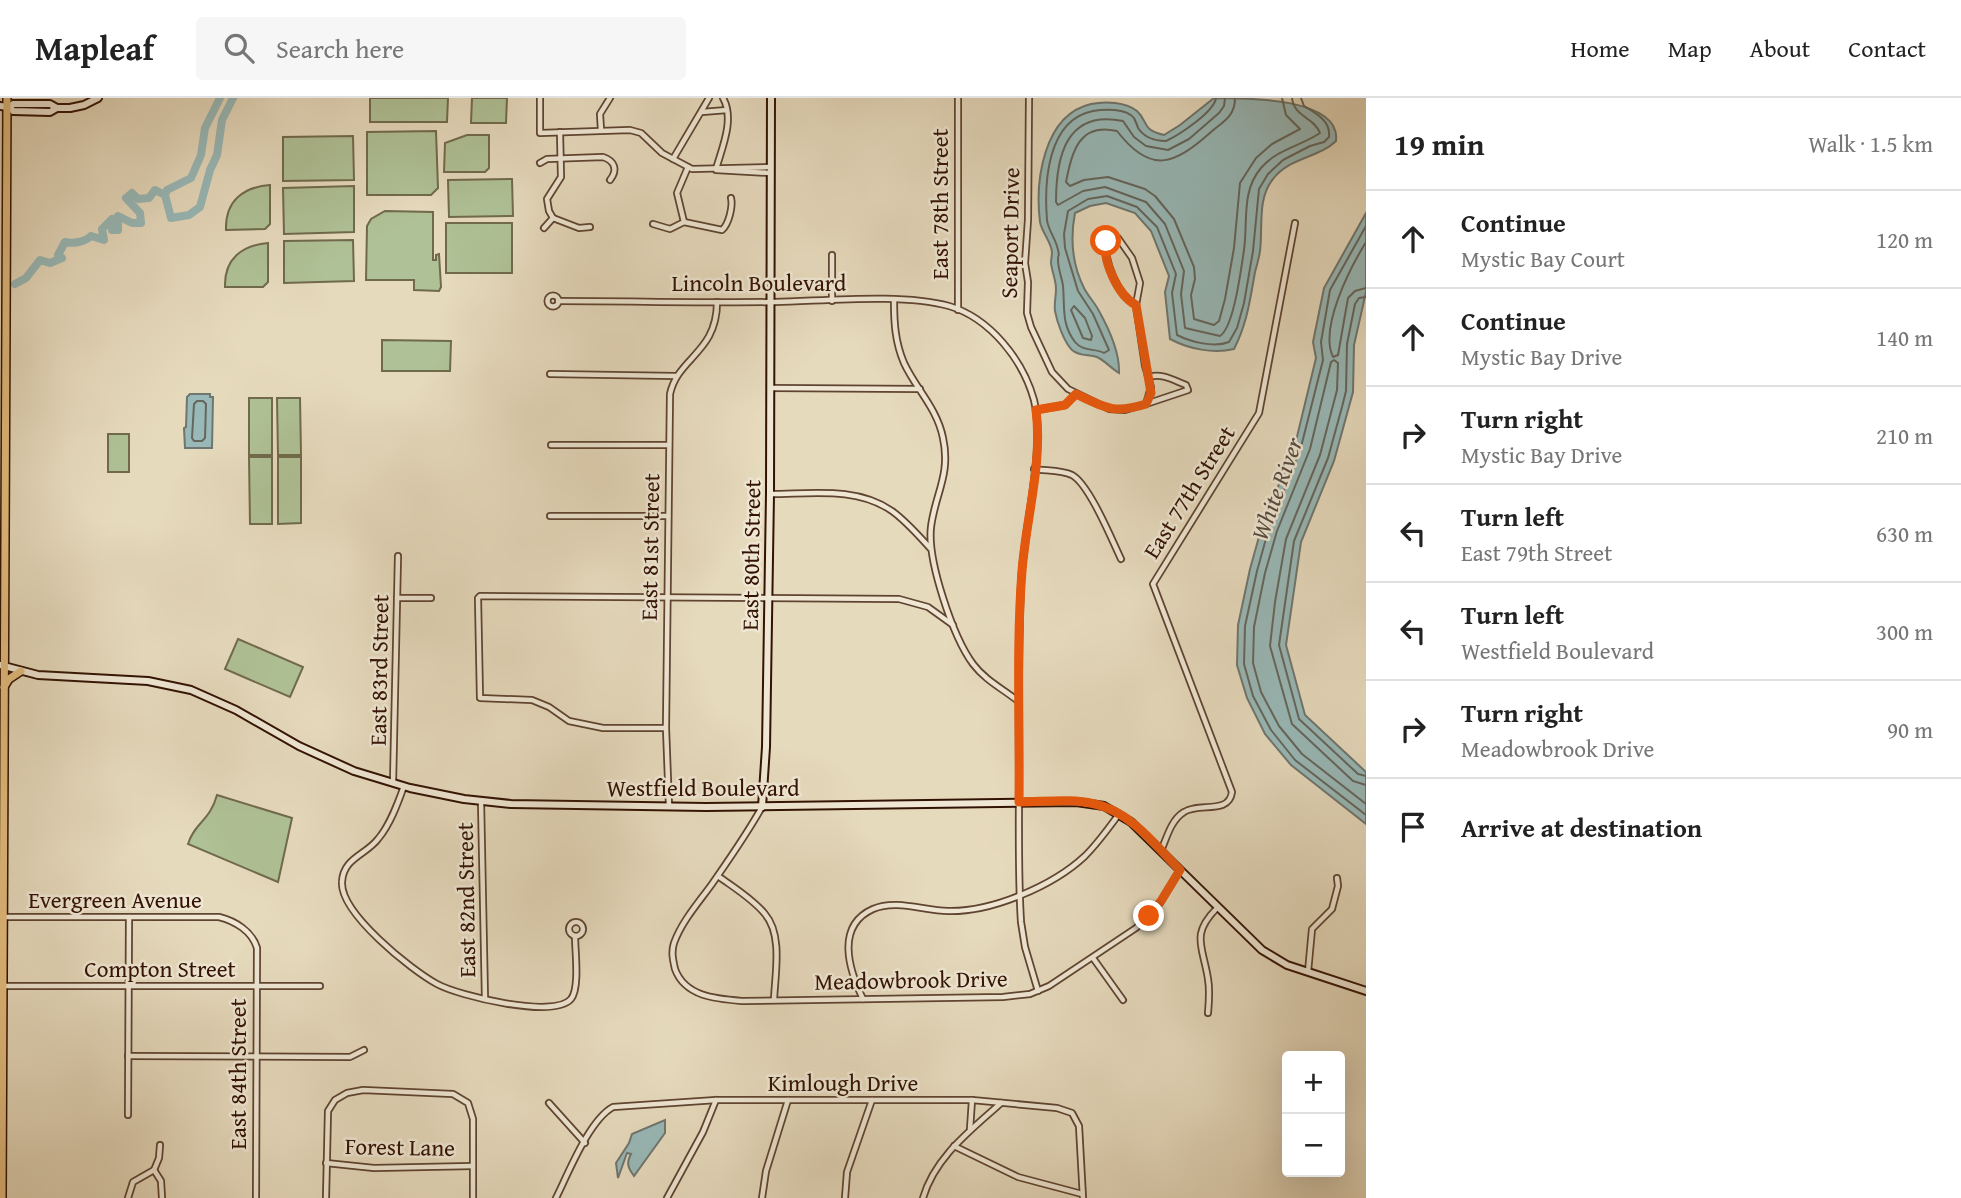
<!DOCTYPE html>
<meta charset="utf-8">
<style>
:root{--surface:#fff;--page:#f6f6f6;--text:#222;--muted:#767676;--line:#e0e0e0}
body{margin:0;font-family:"Gentium Book Plus",serif;background:var(--page);color:var(--text)}
.controls{position:absolute;right:21px;bottom:21px;display:grid;overflow:hidden;border-radius:7px;box-shadow:0 7px 28px #0002}
.controls button{width:63px;height:63px;display:grid;place-items:center;padding:0;border:0;border-bottom:2px solid var(--line);background:var(--surface);color:var(--text);font:35px sans-serif}
.stop{position:absolute;width:21px;height:21px;margin:-16px;border:5px solid #ea580c;border-radius:50%;background:#fff}
.stop.end{background:#ea580c;border-color:#fff;box-shadow:0 2px 7px #0008}
.list{margin:0;padding:0;list-style:none}
h2{display:flex;justify-content:space-between;align-items:center;height:91px;margin:0;padding:0 28px;font-size:30px}
h2 small{font-size:23px;font-weight:400;color:var(--muted)}
.list li{display:grid;grid-template-columns:46px 1fr auto;gap:21px;align-items:center;box-sizing:border-box;height:98px;padding:0 28px;border-top:2px solid var(--line)}
.list b{display:block;font-size:26px;white-space:nowrap}
.list p{margin:0;font-size:23px;white-space:nowrap;color:var(--muted)}
.list em{font-size:23px;font-style:normal;color:var(--muted)}
.icon{flex:none;width:38px;height:38px;fill:none;stroke:currentColor;stroke-width:2;stroke-linecap:round;stroke-linejoin:round}
.map{position:relative;flex:none;width:1366px;height:1100px;overflow:hidden}
header{display:flex;align-items:center;gap:42px;box-sizing:border-box;height:98px;padding:0 35px;background:var(--surface);border-bottom:2px solid var(--line)}
header strong{font-size:33px}
nav{display:flex;gap:38px;margin-inline-start:auto;font-size:24px}
.search{width:490px;height:63px;background:var(--page);display:flex;align-items:center;gap:18px;box-sizing:border-box;padding:0 24px;border-radius:7px;color:var(--muted);font-size:26px}
main{display:flex}
aside{flex:1;background:var(--surface)}
.map>svg:first-child{display:block}
</style>
<header>
<strong>Mapleaf</strong>
<div class="search"><svg class="icon" aria-label="search" viewBox="0 0 24 24"><circle cx="10" cy="10" r="6"/><path d="M15 15l6 6"/></svg>Search here</div>
<nav><a>Home</a><a>Map</a><a>About</a><a>Contact</a></nav>
</header>
<main>
<div class="map">
<svg width="1366" height="1100" viewBox="0 0 1366 1100">
<rect width="100%" height="100%" fill="#e6dabd"/>
<filter id="stains"><feTurbulence type="fractalNoise" baseFrequency=".00286" numOctaves="4"/><feColorMatrix values="0 0 0 0 .2 0 0 0 0 .09 0 0 0 0 .02 0 0 0 .5 -.17"/></filter>
<radialGradient id="worn" r=".72"><stop offset=".6" stop-color="#630" stop-opacity="0"/><stop offset="1" stop-color="#630" stop-opacity=".3"/></radialGradient>
<g fill="#afc196" stroke="#706a4c" stroke-width="2">
<polygon points="370,0 448,0 447,24 370,24"/>
<polygon points="472,0 507,0 506,25 471,25"/>
<polygon points="436,33 438,90 431,97 367,97 367,34"/>
<polygon points="467,37 489,37 489,70 485,74 444,74 445,45"/>
<polygon points="353,38 354,82 283,83 283,39"/>
<polygon points="512,81 513,118 449,119 448,82"/>
<path d="M270,87V126L265,131L226,132C225,103 243,89 270,87Z"/>
<polygon points="354,88 354,134 284,136 283,90"/>
<polygon points="385,113 433,114 433,162 436,162 436,157 439,156 441,189 439,193 414,192 414,182 366,182 367,128 371,121"/>
<rect x="446" y="125" width="66" height="50"/>
<polygon points="353,142 354,183 284,185 284,143"/>
<path d="M268,145V184L263,189H225C224,161 242,147 268,145Z"/>
<polygon points="382,242 451,243 450,273 382,273"/>
<rect x="249" y="300" width="23" height="57"/>
<polygon points="277,300 300,300 301,357 278,357"/>
<rect x="108" y="336" width="21" height="38"/>
<polygon points="249,359 272,359 272,426 250,426"/>
<polygon points="278,359 301,359 301,425 278,426"/>
<polygon points="238,541 303,569 290,599 225,571"/>
<path d="M217,697L292,720L278,784L188,746C195,724 210,723 217,697Z"/>
</g>
<g fill="#98b9b8" stroke="#6f766f" stroke-width="2">
<path d="M1214,0C1250,0 1341,0 1336,43C1319,60 1290,59 1273,81C1257,100 1263,130 1260,153C1259,160 1257,167 1255,174C1250,202 1247,226 1234,251C1213,256 1189,251 1170,241L1165,194L1169,178L1151,133L1135,115L1106,105L1090,108L1075,115C1070,141 1072,166 1084,190C1088,198 1095,205 1099,213C1109,231 1120,254 1119,275C1112,271 1104,262 1097,259C1089,256 1080,259 1072,252C1064,244 1057,224 1055,213C1054,206 1056,198 1056,191C1056,182 1052,174 1051,165C1051,161 1052,158 1052,154C1051,143 1042,135 1040,124C1035,84 1043,17 1091,6C1105,3 1126,4 1137,13C1149,24 1141,32 1164,37L1180,27Z"/>
<polygon points="1366,115 1366,194 1354,247 1353,294 1334,363 1301,444 1286,547 1305,617 1366,674 1366,726 1291,667 1265,636 1247,600 1237,567 1238,527 1250,471 1262,428 1295,347 1316,260 1313,244 1324,190"/>
<polygon points="190,296 210,296 210,299 213,299 212,350 185,350 184,330 186,329 187,299"/>
<path d="M665,1022V1035L634,1078C628,1070 626,1065 631,1056L627,1055L618,1080L616,1065L629,1045L632,1036Z"/>
</g>
<g fill="none" stroke-linecap="round" stroke-linejoin="round">
<g stroke="#65665d" stroke-width="2">
<path d="M1216,0C1214,14 1179,37 1166,43C1155,43 1144,39 1138,30C1138,29 1134,20 1134,20C1126,10 1104,11 1093,13C1047,22 1044,85 1047,122C1048,132 1056,141 1058,152C1060,162 1058,152 1058,162C1058,171 1062,180 1063,188C1065,209 1061,226 1075,244C1083,254 1095,250 1104,255L1109,252L1093,216L1078,193L1065,150L1064,136L1068,113L1088,101L1107,98L1137,109L1157,129L1176,176L1172,195L1177,237C1191,244 1214,250 1229,244L1237,230L1244,205L1253,153L1259,91L1268,76L1283,62L1310,48L1324,44L1329,39C1331,23 1316,15 1304,8L1301,0"/>
<path d="M1225,0L1224,8L1219,15L1189,41L1168,52L1146,48L1134,39L1123,23C1066,11 1056,59 1056,104L1058,107L1083,93L1105,89L1146,104L1165,126L1184,173L1181,196L1185,230L1220,238C1234,229 1241,171 1244,152C1248,125 1241,93 1261,70C1277,51 1301,48 1320,35C1314,19 1294,19 1292,0"/>
<path d="M1235,0C1235,18 1224,23 1211,34C1174,67 1151,77 1117,33C1079,24 1072,54 1066,84L1070,88L1084,82L1108,79L1145,91L1155,98L1174,121L1194,169L1195,181L1191,197L1194,221L1214,227L1219,223L1225,201L1234,150L1240,85L1256,60L1272,46L1300,31L1286,17L1282,0"/>
<polyline points="1366,128 1330,192 1321,244 1323,262 1301,349 1269,430 1257,473 1245,528 1244,566 1253,598 1271,632 1295,662 1366,717"/>
<path d="M1366,144C1350,170 1319,230 1333,259L1338,257L1348,200L1355,193L1366,190"/>
<polyline points="1366,199 1359,200 1355,206 1347,246 1346,293 1342,309 1328,360 1294,443 1279,547 1299,621 1358,676 1366,678"/>
<polygon points="1074,208 1085,220 1092,238 1091,242 1083,240 1071,212"/>
<polygon points="197,303 203,303 206,306 205,340 202,343 194,343 192,340 194,306"/>
<polyline points="1366,687 1353,683 1292,626 1270,548 1275,504 1286,441 1320,357 1337,292 1338,265 1334,262 1331,264 1310,351 1277,433 1265,475 1254,529 1253,565 1261,594 1279,628 1302,656 1366,706"/>
</g>
<g stroke="#98b9b8" stroke-width="8">
<polyline points="165,97 167,92 191,80 201,57 205,30 220,0"/>
<path d="M15,186L26,180L40,162L50,165L62,160L58,157L65,144C73,146 85,144 91,138L104,142L102,131L112,121V132H118V118L132,125H141L140,115L126,100L132,95L138,101L149,100L155,92L165,97L171,120L189,117L200,109L210,72L217,57L222,22L233,0"/>
</g>
<g stroke="#5f4431" stroke-width="8">
<g id="street">
<polyline points="540,0 540,35 630,32 641,35 662,55 692,71 770,69"/>
<polyline points="958,0 958,212"/>
<path d="M1029,0L1028,122L1025,165L1028,184L1027,215L1031,229L1052,274L1068,291L1109,311L1125,312L1146,306L1151,289L1145,268L1136,207L1140,185L1132,160L1118,140L1111,139L1105,145C1106,166 1117,197 1136,207"/>
<polyline points="702,14 727,12"/>
<polyline points="601,32 600,16 610,0"/>
<polyline points="673,61 709,0"/>
<path d="M540,65L547,61L603,59C615,63 618,72 610,82"/>
<path d="M716,71C722,50 735,21 723,0"/>
<polyline points="716,72 770,75"/>
<polyline points="553,120 549,113 547,101 561,79 560,34"/>
<polyline points="553,120 579,130 590,129"/>
<polyline points="684,124 677,95 688,69"/>
<path d="M653,126L670,131L684,124L722,132C729,126 733,108 731,100"/>
<polyline points="544,130 553,120"/>
<polyline points="832,157 832,203"/>
<circle cx="553" cy="203" r="5.5"/>
<path d="M894,202C894,224 895,244 904,265C916,291 937,310 943,340C951,377 935,396 931,429C927,462 953,539 973,566C985,582 1003,591 1018,603"/>
<path d="M558,203C631,203 703,205 775,204C825,203 902,195 949,208C990,220 1023,262 1034,302C1046,352 1023,432 1021,486C1018,551 1019,616 1019,681C1019,729 1018,777 1021,824L1025,849L1038,893"/>
<polyline points="550,276 676,278"/>
<polyline points="771,290 920,291"/>
<path d="M1146,306L1188,292L1186,287C1173,282 1162,275 1149,279"/>
<polyline points="1036,312 1065,307 1076,296"/>
<polyline points="551,347 669,347"/>
<path d="M1034,371C1046,373 1061,372 1072,377C1089,386 1112,442 1121,461"/>
<path d="M770,396C810,396 857,388 892,413C906,423 918,437 930,450"/>
<polyline points="550,418 668,418"/>
<polyline points="397,500 431,500"/>
<polyline points="666,630 603,630 569,623 549,609 532,602 480,600 478,500 480,498 899,501 928,509 953,527"/>
<polyline points="393,685 398,458"/>
<path d="M404,688C398,705 390,727 378,741C366,757 343,760 342,784C340,815 411,872 437,886C459,898 554,921 571,901C580,890 575,853 575,838"/>
<polyline points="481,703 485,901"/>
<path d="M669,708L666,630L670,296C678,259 717,255 717,204"/>
<path d="M762,709C747,736 730,760 712,786C699,804 682,823 674,845C671,854 673,862 675,871C685,899 717,901 743,903L1003,899L1030,896L1049,888L1136,830L1160,805L1180,772"/>
<path d="M1161,753C1167,739 1171,722 1184,714C1199,704 1229,717 1232,694L1153,486L1259,315L1295,125"/>
<path d="M718,778C733,789 753,801 765,816C783,837 775,876 774,902"/>
<path d="M4,819H219C235,823 252,833 257,850L256,1100"/>
<circle cx="576" cy="831" r="7"/>
<polyline points="1093,860 1123,902"/>
<polyline points="1308,874 1312,831 1332,811 1338,788 1337,780"/>
<polyline points="2,888 320,888"/>
<path d="M863,901C849,872 835,828 873,811C897,801 924,813 948,813C992,814 1053,788 1085,758C1098,745 1108,731 1119,716"/>
<path d="M1208,915C1209,904 1210,892 1208,881C1203,848 1190,837 1217,810"/>
<polyline points="128,958 350,959 364,952"/>
<polyline points="549,1005 585,1045"/>
<polyline points="128,1017 129,819"/>
<polyline points="970,1031 972,1002"/>
<polyline points="954,1048 1018,1079 1082,1096"/>
<polyline points="326,1065 374,1070 473,1068"/>
<polyline points="154,1072 161,1083 162,1100"/>
<polyline points="128,1100 133,1084 154,1072 159,1060 160,1047"/>
<polyline points="326,1100 328,1013 335,1002 347,995 363,992 453,996 468,1005 473,1021 473,1100"/>
<path d="M556,1100C568,1076 589,1022 613,1009L716,1002H972L1057,1010L1072,1015L1079,1028L1083,1100"/>
<polyline points="667,1100 703,1034 716,1002"/>
<polyline points="762,1100 766,1073 788,1002"/>
<polyline points="845,1100 847,1074 872,1002"/>
<path d="M923,1100C935,1059 970,1033 1001,1005"/>
</g>
</g>
<g stroke="#321202" stroke-width="10">
<g id="secondary">
<polyline points="0,8 10,9 13,13 50,14 57,10"/>
<polyline points="10,9 13,6 50,6 57,10 70,10 84,7 98,0"/>
<polyline points="0,567 38,577 148,583 191,592 236,612 299,648 354,673 410,690 464,701 511,706 706,709 1076,704 1104,708 1131,724 1262,852 1287,867 1366,893"/>
<polyline points="762,709 766,649 770,396 771,0"/>
</g>
</g>
<g stroke="#321202" stroke-width="10">
<g id="primary">
<polyline points="4,589 9,581 21,573"/>
<polyline points="2,1100 7,0"/>
</g>
</g>
<use href="#street" stroke="#efe7d4" stroke-width="4.5"/>
<use href="#secondary" stroke="#efe7d4" stroke-width="6"/>
<use href="#primary" stroke="#e3bd7e" stroke-width="7"/>
</g>
<g fill="none" stroke-linecap="round" stroke-linejoin="round">
<path stroke="#ea580c" stroke-width="9" d="M1106,143C1102,162 1118,198 1136,207L1151,295L1146,306C1114,316 1105,310 1076,296L1065,307L1036,312C1043,365 1026,420 1022,473C1016,550 1020,627 1019,704C1044,704 1071,700 1095,706C1131,714 1155,747 1180,772L1161,803L1149,818"/>
</g>
<g text-anchor="middle" stroke-width="5" stroke-linejoin="round" paint-order="stroke">
<g font-size="23" fill="#321202" stroke="#efe7d4">
<text transform="translate(940 106) rotate(-90)" y="8">East 78th Street</text>
<text transform="translate(1010 135) rotate(-89)" y="8">Seaport Drive</text>
<text x="759" y="193">Lincoln Boulevard</text>
<text transform="translate(1189 394) rotate(-58)" y="8">East 77th Street</text>
<text transform="translate(650 449) rotate(-89)" y="8">East 81st Street</text>
<text transform="translate(751 457) rotate(-89)" y="8">East 80th Street</text>
<text transform="translate(379 572) rotate(-89)" y="8">East 83rd Street</text>
<text x="703" y="698">Westfield Boulevard</text>
<text x="115" y="810">Evergreen Avenue</text>
<text transform="translate(466 802) rotate(-91)" y="8">East 82nd Street</text>
<text x="160" y="879">Compton Street</text>
<text transform="translate(911 882) rotate(-1)" y="8">Meadowbrook Drive</text>
<text transform="translate(238 976) rotate(-90)" y="8">East 84th Street</text>
<text x="843" y="993">Kimlough Drive</text>
<text transform="translate(400 1049) rotate(1)" y="8">Forest Lane</text>
</g>
<g font-size="24" font-style="italic" fill="#564c42" stroke="#efe7d4">
<text transform="translate(1277 391) rotate(-70)" y="8">White River</text>
</g>
</g>
<rect width="100%" height="100%" filter="url(#stains)"/>
<rect width="100%" height="100%" fill="url(#worn)"/>
</svg>
<div class="controls">
<button>+</button>
<button>−</button>
</div>
<div class="stop" style="left:1106px;top:143px"></div>
<div class="stop end" style="left:1149px;top:818px"></div>
</div>
<aside>
<h2>19 min<small>Walk · 1.5 km</small></h2>
<ul class="list">
<li><svg class="icon" aria-label="ahead" viewBox="0 0 24 24"><path d="M12 20V5M6 11l6-6 6 6"/></svg><div><b>Continue</b><p>Mystic Bay Court</p></div><em>120 m</em></li>
<li><svg class="icon" aria-label="ahead" viewBox="0 0 24 24"><path d="M12 20V5M6 11l6-6 6 6"/></svg><div><b>Continue</b><p>Mystic Bay Drive</p></div><em>140 m</em></li>
<li><svg class="icon" aria-label="right" viewBox="0 0 24 24"><path d="M7 20v-9h11M14 6l5 5-5 5"/></svg><div><b>Turn right</b><p>Mystic Bay Drive</p></div><em>210 m</em></li>
<li><svg class="icon" aria-label="left" viewBox="0 0 24 24"><path d="M17 20v-9H6M10 6l-5 5 5 5"/></svg><div><b>Turn left</b><p>East 79th Street</p></div><em>630 m</em></li>
<li><svg class="icon" aria-label="left" viewBox="0 0 24 24"><path d="M17 20v-9H6M10 6l-5 5 5 5"/></svg><div><b>Turn left</b><p>Westfield Boulevard</p></div><em>300 m</em></li>
<li><svg class="icon" aria-label="right" viewBox="0 0 24 24"><path d="M7 20v-9h11M14 6l5 5-5 5"/></svg><div><b>Turn right</b><p>Meadowbrook Drive</p></div><em>90 m</em></li>
<li><svg class="icon" aria-label="arrive" viewBox="0 0 24 24"><path d="M6 21V4h12l-3 4 3 4H6"/></svg><div><b>Arrive at destination</b></div></li>
</ul>
</aside>
</main>
